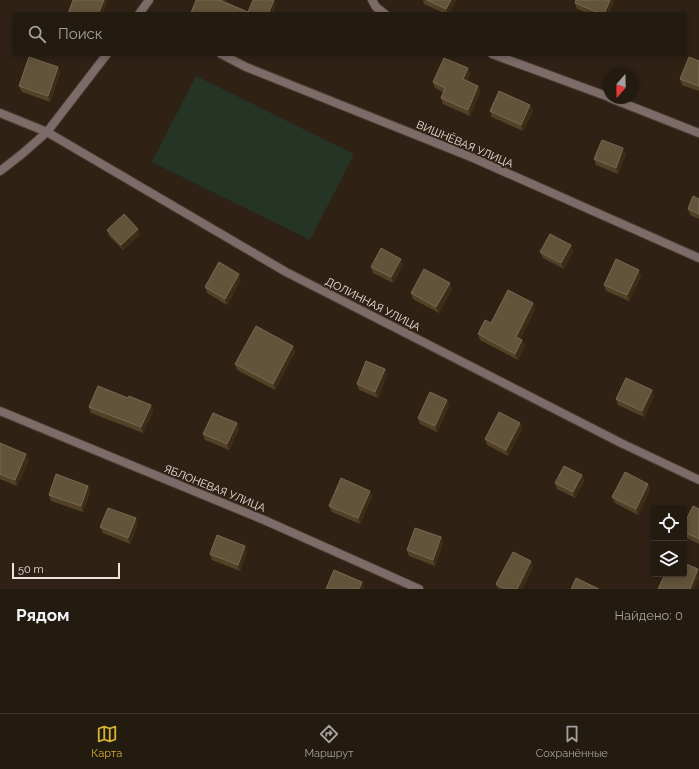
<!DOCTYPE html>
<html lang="ru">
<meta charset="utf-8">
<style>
:root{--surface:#231a10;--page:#2f271e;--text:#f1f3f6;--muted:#a3a19f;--line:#403830;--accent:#d8b434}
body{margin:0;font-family:Raleway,sans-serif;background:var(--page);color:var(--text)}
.controls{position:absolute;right:12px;bottom:12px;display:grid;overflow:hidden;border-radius:4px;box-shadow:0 2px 6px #0003}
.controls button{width:36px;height:36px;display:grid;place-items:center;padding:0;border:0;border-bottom:1px solid var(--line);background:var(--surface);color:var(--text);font:20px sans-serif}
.compass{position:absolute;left:603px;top:68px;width:36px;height:36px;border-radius:50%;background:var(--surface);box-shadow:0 2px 6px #0003;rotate:200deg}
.scale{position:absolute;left:12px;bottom:10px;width:108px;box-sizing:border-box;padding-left:4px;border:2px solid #ece3db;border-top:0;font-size:11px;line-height:14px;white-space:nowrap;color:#ece3db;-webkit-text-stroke:3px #2f2215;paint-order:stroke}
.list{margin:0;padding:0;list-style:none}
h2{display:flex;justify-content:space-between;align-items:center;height:52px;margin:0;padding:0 16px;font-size:17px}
h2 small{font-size:13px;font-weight:400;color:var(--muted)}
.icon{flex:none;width:22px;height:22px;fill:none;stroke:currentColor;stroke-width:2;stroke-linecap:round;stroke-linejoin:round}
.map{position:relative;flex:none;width:699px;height:589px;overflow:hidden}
.search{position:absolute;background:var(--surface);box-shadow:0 2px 6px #0003;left:12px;right:12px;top:12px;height:44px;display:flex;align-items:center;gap:10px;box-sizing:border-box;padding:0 14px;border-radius:4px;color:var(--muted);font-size:15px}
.sheet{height:124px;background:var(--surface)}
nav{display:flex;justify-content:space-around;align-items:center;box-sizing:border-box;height:56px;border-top:1px solid var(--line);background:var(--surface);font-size:11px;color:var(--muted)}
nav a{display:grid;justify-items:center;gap:2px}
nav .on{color:var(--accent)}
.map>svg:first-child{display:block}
</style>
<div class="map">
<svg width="699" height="589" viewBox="0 0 699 589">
<rect width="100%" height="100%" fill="#2f2215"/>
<polygon fill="#263426" points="196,76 354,154 310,240 152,162"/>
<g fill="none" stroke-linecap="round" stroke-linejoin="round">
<g stroke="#493d31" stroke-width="10">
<g id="minor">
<polyline points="372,0 376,7 385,14"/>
<polyline points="221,54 246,67 471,157 699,258"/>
<polyline points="492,54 609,97"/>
<polyline points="610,98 699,133"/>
<polyline points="0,113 47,132 286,272 621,443 699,480"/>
<polyline points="0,411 264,520 419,589"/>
</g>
</g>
<g stroke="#493d31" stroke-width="10">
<g id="tertiary">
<polyline points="139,14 149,0"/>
<polyline points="0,171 22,154 47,132 107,54"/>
</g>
</g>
<use href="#minor" stroke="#7c6b68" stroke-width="8"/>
<use href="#tertiary" stroke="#7c6b68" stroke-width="8"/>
</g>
<g fill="#524127">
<polygon points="423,0 456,0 449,14 446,14 424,4"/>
<polygon points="576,0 614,0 609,14 590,14 577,9 575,3"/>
<polygon points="699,61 699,91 682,85 680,79"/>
<polygon points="58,67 60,73 50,102 22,92 19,86"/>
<polygon points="468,68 470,74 467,81 478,86 480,92 470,116 443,104 441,98 443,92 435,88 433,82"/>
<polygon points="530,105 533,111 523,131 492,117 490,111"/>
<polygon points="626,154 618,174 596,165 594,159"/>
<polygon points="699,199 699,219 690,215 688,209"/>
<polygon points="138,229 140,235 123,250 109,236 107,230"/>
<polygon points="571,245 573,251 564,269 543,258 540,252"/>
<polygon points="401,259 403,265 393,283 373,273 371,267"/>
<polygon points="641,276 629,301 606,291 604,285"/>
<polygon points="241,280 227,305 207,293 205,287"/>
<polygon points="452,289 439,313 413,299 411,293"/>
<polygon points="533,303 535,309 520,339 522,340 525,346 518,360 480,340 478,334"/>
<polygon points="295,352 275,390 237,370 235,364"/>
<polygon points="385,369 387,375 378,398 359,390 357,384"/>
<polygon points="652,390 654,396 644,417 618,405 616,399"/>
<polygon points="128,398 151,405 153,411 143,433 91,413 89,407"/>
<polygon points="449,406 437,432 420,424 418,418"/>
<polygon points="237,423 239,429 229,450 205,440 203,434"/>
<polygon points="520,423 522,429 508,456 487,445 485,439"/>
<polygon points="0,443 29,460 17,486 0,479"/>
<polygon points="582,475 584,481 575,498 557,489 555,483"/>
<polygon points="648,484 650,490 638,515 615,503 612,497"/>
<polygon points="88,486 90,492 83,512 51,501 49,495"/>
<polygon points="370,491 372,496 360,524 332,512 329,506"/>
<polygon points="699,509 699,544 684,537 684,524"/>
<polygon points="138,524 130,544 103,533 100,527"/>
<polygon points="441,537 443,543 435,566 409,556 407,550"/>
<polygon points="247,552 240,571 212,560 210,554"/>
<polygon points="533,567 522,589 498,589 496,584"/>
</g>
<g fill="#3d2d17">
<polygon points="104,0 106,0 107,3 103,14 98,14"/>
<polygon points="222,0 227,0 224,7 222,1"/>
<polygon points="274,0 276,5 273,14 268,14"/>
<polygon points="451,0 456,0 449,14 448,14 446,9"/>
<polygon points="610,0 614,0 609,14 604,14"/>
<polygon points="58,67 60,73 50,102 48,96"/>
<polygon points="468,68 470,74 465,85 463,79"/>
<polygon points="478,86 480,92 470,116 468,110"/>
<polygon points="530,105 533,111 523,131 521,125"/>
<polygon points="623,148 626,154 618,174 616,168"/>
<polygon points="138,229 140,235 123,250 121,245"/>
<polygon points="571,245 573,251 564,269 561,263"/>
<polygon points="401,259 403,265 393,283 391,277"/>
<polygon points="639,270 641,276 629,301 627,295"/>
<polygon points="239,274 241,280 227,305 225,299"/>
<polygon points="450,283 452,289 439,313 436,307"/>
<polygon points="533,303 535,309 518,343 516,337"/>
<polygon points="522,340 525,346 518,360 515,354"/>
<polygon points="293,346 295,352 275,390 273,384"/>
<polygon points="385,369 387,375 378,398 375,392"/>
<polygon points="652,390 654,396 644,417 642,411"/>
<polygon points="447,400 449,406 437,432 435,426"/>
<polygon points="151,405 153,411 143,433 141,427"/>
<polygon points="237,423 239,429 229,450 227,444"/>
<polygon points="520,423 522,429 508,456 506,450"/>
<polygon points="26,454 29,460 17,486 15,480"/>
<polygon points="582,475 584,481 575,498 573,492"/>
<polygon points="648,484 650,490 638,515 636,509"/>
<polygon points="88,486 90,492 83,512 81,506"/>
<polygon points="370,491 372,496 360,524 358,518"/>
<polygon points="136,518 138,524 130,544 128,538"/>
<polygon points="441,537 443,543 435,566 433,560"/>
<polygon points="245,546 247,552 240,571 238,565"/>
<polygon points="531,561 533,567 522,589 517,589"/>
<polygon points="698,569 699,579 694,589 690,589"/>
<polygon points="362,582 364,588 364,589 359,589"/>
</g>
<g fill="#62533a" stroke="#786953">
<polygon points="73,0 104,0 98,14 68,14"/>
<polygon points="196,0 222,0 222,1 248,12 253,0 274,0 268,14 194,14 191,13"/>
<polygon points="427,0 451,0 446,9"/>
<polygon points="576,0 610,0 604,14 602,14 575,3"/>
<polygon points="29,57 58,67 48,96 19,86"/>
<polygon points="689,57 699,61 699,86 680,79"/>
<polygon points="444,58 468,68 463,79 478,86 468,110 441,98 445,88 433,82"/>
<polygon points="499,91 530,105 521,125 490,111"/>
<polygon points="602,140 623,148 616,168 594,159"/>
<polygon points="693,196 699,199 699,214 688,209"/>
<polygon points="124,214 138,229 121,245 107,230"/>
<polygon points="550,234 571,245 561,263 540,252"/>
<polygon points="381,248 401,259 391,277 371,267"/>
<polygon points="616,259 639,270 627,295 604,285"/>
<polygon points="219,262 239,274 225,299 205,287"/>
<polygon points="424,269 450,283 436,307 411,293"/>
<polygon points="508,290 533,303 516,337 522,340 515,354 478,334 485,320 491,323"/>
<polygon points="256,326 293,346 273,384 235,364"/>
<polygon points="366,361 385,369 375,392 357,384"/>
<polygon points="626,378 652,390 642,411 616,399"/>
<polygon points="98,386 128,398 129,396 151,405 141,427 89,407"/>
<polygon points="430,392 447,400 435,426 418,418"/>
<polygon points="499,412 520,423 506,450 485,439"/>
<polygon points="213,413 237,423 227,444 203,434"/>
<polygon points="0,443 26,454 15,480 0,474"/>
<polygon points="564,466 582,475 573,492 555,483"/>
<polygon points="625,472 648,484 636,509 612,497"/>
<polygon points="56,474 88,486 81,506 49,495"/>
<polygon points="341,478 370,491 358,518 329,506"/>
<polygon points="693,506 699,509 699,539 684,532 684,524"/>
<polygon points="108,508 136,518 128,538 100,527"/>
<polygon points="415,528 441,537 433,560 407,550"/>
<polygon points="217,535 245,546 238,565 210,554"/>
<polygon points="513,552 531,561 517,589 505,589 496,584"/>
<polygon points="684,563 698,569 690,589 658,589 665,574 684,574"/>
<polygon points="334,570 362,582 359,589 326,589"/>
<polygon points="576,578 599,589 571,589"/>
</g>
<g text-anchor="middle" stroke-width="3.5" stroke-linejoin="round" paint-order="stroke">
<g font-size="11" fill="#ece3db" stroke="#2f2215">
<text transform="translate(465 144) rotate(23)" y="4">ВИШНЁВАЯ УЛИЦА</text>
<text transform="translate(373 304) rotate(27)" y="4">ДОЛИННАЯ УЛИЦА</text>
<text transform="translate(215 488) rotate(22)" y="4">ЯБЛОНЕВАЯ УЛИЦА</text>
</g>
</g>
</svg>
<div class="controls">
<button><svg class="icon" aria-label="locate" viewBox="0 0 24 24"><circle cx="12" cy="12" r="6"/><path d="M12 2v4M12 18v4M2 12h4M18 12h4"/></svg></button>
<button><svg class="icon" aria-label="layers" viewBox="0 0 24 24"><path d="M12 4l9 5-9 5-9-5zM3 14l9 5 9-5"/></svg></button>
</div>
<svg class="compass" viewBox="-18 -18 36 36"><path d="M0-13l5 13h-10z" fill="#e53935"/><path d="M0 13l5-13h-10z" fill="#a3a19f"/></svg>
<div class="scale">50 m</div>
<div class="search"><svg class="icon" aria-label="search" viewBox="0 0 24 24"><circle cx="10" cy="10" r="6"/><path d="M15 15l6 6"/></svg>Поиск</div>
</div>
<section class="sheet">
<h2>Рядом<small>Найдено: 0</small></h2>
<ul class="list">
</ul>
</section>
<nav>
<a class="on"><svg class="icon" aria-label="map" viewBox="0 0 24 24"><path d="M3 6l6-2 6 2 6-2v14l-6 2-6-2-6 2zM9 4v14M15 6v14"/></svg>Карта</a>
<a><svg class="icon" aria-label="directions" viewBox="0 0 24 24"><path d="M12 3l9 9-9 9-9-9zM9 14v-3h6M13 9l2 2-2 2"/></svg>Маршрут</a>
<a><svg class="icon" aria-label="saved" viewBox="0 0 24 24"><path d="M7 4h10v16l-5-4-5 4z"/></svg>Сохранённые</a>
</nav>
